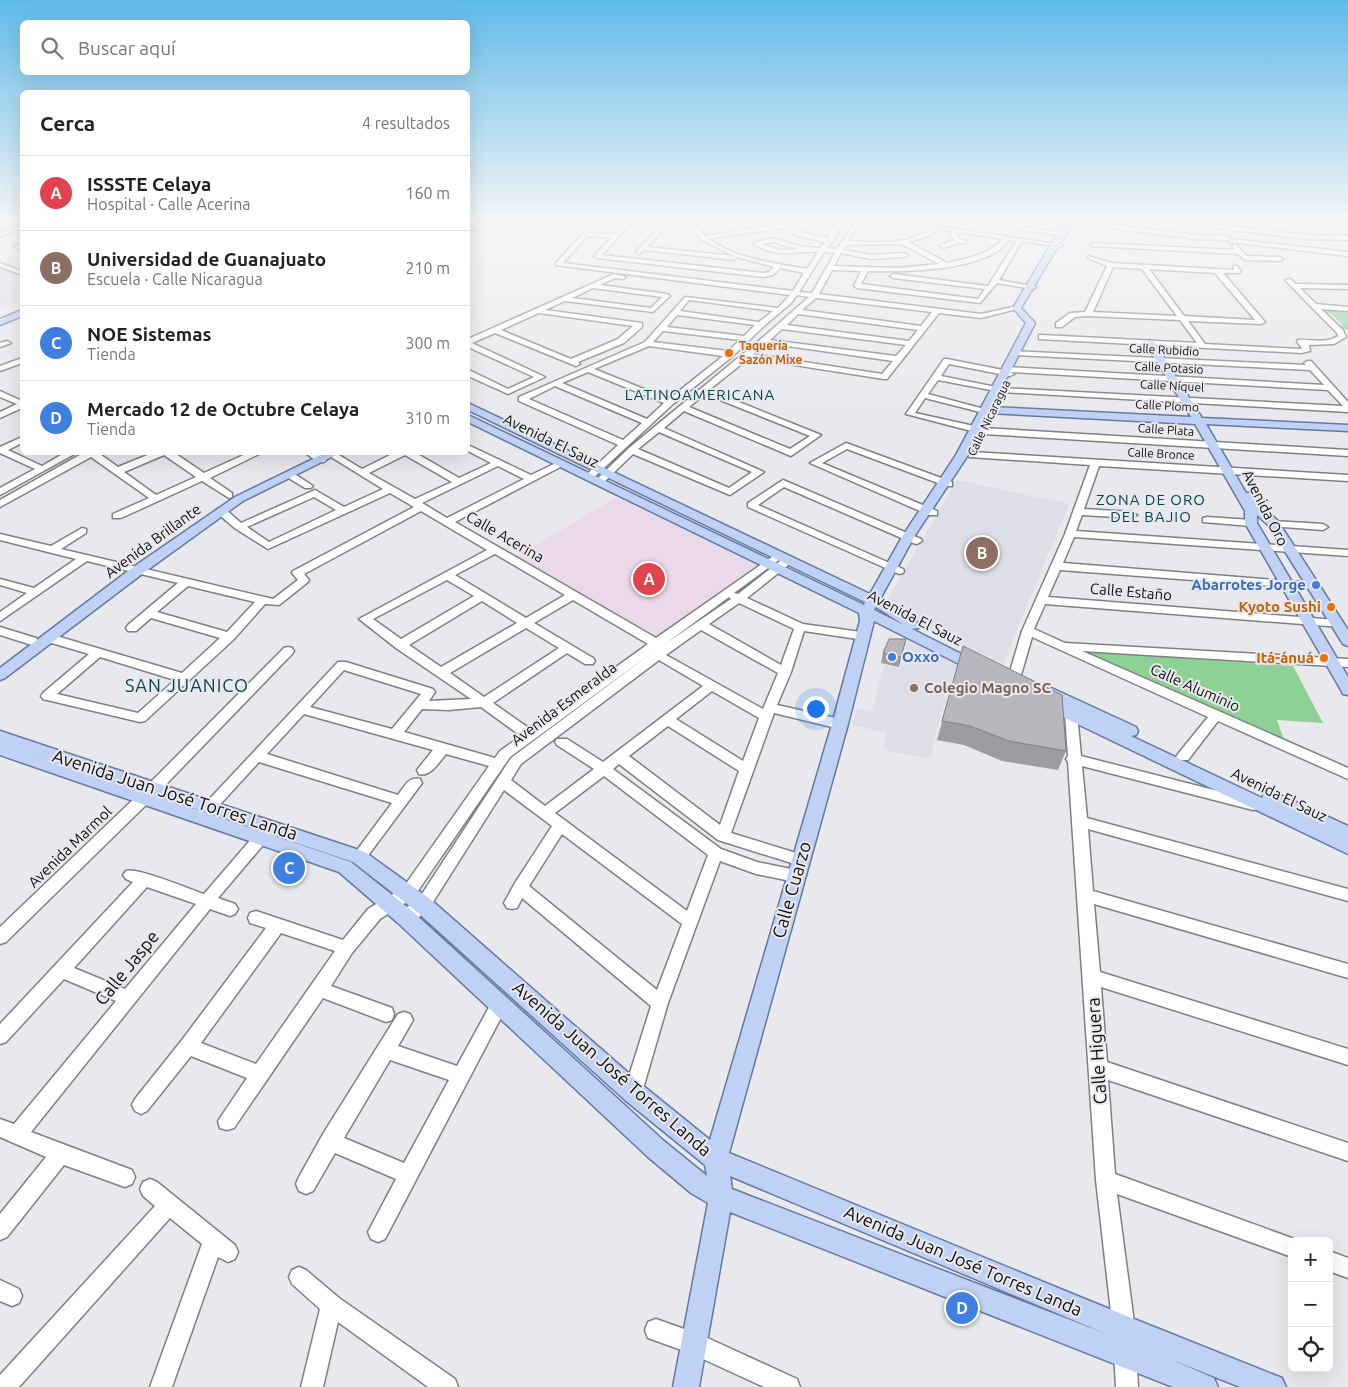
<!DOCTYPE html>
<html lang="es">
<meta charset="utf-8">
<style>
:root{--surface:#fff;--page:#f2f2f2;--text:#222;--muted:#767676;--line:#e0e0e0;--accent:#28717a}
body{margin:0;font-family:Ubuntu,sans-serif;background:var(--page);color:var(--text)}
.controls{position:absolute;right:15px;bottom:15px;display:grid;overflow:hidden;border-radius:8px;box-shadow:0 5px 20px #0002}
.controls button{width:45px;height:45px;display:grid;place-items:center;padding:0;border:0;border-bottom:1px solid var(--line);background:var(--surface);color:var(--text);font:25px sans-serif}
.you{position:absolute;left:815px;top:708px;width:18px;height:18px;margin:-12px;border:4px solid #fff;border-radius:50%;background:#1a73e8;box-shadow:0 0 0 8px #1a73e833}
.badge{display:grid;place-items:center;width:32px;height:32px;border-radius:50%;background:var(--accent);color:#fff;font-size:16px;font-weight:700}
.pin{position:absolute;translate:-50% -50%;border:2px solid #fff;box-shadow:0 1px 5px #0006}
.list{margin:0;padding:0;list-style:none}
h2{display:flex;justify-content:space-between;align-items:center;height:65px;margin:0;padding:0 20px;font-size:21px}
h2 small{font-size:16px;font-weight:400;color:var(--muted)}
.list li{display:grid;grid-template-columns:32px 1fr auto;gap:15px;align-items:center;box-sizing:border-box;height:75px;padding:0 20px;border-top:1px solid var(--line)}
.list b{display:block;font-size:19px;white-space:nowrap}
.list p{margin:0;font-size:16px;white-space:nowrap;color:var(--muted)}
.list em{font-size:16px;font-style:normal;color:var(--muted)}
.icon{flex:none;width:28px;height:28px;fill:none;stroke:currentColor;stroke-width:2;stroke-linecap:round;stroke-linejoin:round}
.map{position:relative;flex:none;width:1348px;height:1387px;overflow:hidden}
.search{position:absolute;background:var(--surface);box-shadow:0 5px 20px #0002;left:20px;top:20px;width:450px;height:55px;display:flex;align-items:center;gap:12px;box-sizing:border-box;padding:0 18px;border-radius:8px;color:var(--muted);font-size:19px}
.panel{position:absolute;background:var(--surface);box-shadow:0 5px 20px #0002;left:20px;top:90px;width:450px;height:365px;border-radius:8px}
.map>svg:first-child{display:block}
</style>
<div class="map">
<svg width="1348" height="1387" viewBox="0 0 1348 1387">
<rect width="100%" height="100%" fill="#e9e9ed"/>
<g fill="#dedee9">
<polygon points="468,221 523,221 468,238"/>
<polygon points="0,269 22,277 22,301 0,310"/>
<polygon points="957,480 1069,504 1003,664 909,620 886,602"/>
<polygon points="907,640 957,664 934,739 931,759 884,750 886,733 853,725 856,708 872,712 884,665 900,668"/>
</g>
<polygon fill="#ebd9ea" points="617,497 758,566 657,637 517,556"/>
<g fill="#8dd294">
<polygon points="1323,309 1345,311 1348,314 1348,330 1341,329 1338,326 1343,325 1330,313 1325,313 1322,310"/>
<polygon points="1070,649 1293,666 1323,723 1277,720 1284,740"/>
</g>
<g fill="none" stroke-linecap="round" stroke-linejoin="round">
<g stroke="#7f8083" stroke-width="3">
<g id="minor">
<path d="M594,221H600L590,233L614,234L627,221H633L602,255L763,273L769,272L774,267L737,257L734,260L644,250L639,254L636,252L665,221H671L647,247L734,256L700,239L686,221H692L705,236L776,225L772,221H778L796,231L827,238L838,221H844L833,241L827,248L837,249L856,221H862L848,241C875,242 910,246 931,228L889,221H901L1063,245L1060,247L1022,241L999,280L1036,287L1033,289L997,283L980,303L857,288L854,286L861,271L832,270L819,294L981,314L1017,306L1021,308L981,318L939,313L887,379H884L749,358L709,390L821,435L791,456L684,411L664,428L764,472L730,495L633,454L602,484H596L594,482L629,448L761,339L809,297L797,295L791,303L764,326L733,356L673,404L592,479H586V475L618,445L519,401V397L645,342L685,297L778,308L790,295L556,265V263ZM781,228L798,236L825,242L820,248L803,247L772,238L753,243C775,260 794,250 818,252L807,269C775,263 735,259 709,239ZM938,229L952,231L950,234L954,240L941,245L940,246L943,248L958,243H966V241L960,239L956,234L957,232L1003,239C988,255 968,258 947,263L909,242L931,235ZM587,236L611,238L594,256L597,258L763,277L773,275L780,268L804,273L793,291L563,263ZM1009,240L1016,241L988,286L893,274L890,276L893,278L985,289L978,299L861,284L868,271C905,272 966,271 998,251C1002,248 1006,243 1009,240ZM772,242L798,249L780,250L762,244ZM902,244L939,264L898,268L834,266L841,253L871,259L905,257L908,255L905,253L871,255L843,250L846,245ZM824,252L835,253L812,293L799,292ZM816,298L932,312L921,326L802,310ZM689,300L773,311L759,322L680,311ZM798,314L918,330L909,341L787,325ZM677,315L755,325L744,336L667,327ZM782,329L906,345L896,356L770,340ZM663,331L740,340L728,351L653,342ZM766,343L893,361L882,374L753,354ZM649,346L723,356L669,399L594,369ZM588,372L664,403L647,419L562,383ZM555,386L642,423L623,440L529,399ZM705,394L810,436L790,449L689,407ZM659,432L752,472L729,488L638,449Z"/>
<polygon points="717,221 733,221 730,223"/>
<polygon points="978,221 984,221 995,229 990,230"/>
<polygon points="1012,221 1018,221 1019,226 1068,234 1065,236 1016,229 1013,227"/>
<polygon points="1097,223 1196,235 1228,236 1231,238 1228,240 1196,239 1095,226"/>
<polygon points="22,224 22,228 0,237 0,233"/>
<polygon points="1217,225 1307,235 1348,236 1348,240 1307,239 1215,228"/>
<polygon points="1231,239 1348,252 1348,256 1229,242"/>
<polygon points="1094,243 1235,250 1232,246 1235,244 1247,256 1280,257 1283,259 1280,261 1245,260 1238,254 1092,246 1091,245"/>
<polygon points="16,244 22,246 22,250 13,246"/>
<path d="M1088,256L1112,263L1234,270L1233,266H1237L1241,271L1239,273H1223L1265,322L1261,324L1188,321L1205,344L1300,349L1302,348L1297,342L1298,340C1312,339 1326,344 1338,336L1337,333L1285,280L1290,279L1296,284L1348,285V289L1300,288L1316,304L1348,307V311L1321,309L1343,330L1346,337L1334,344L1309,345L1310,351L1301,353L1039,339V335H1042L1197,343L1180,320L1088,316L1075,317L1062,327H1056V323L1070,313L1085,312L1107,266L1088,258ZM1113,267L1142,269L1177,316L1093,312ZM1149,269L1215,273L1255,320L1184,316Z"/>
<polygon points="0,263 22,271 22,275 0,267"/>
<path d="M614,274L626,277L623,279L615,278L600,285L667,294L670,296L653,312L565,301L545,310L642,323V327L624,343L578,362L580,364L576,366L495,333L472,343L545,377L508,394L468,376V371H471L508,389L534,377L468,347V339ZM593,288L662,297L651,308L572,298ZM539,313L633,326L618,339L571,359L501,330Z"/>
<polygon points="7,341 11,343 0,347 0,343"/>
<path d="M1012,351L1306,365L1304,363L1308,361H1311L1348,402V412L1001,392L938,380L928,394L988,410L984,413L925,398L915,413L983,428L1348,450V456L983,434L906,414L944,359H947L1003,370V367H1006L1324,385L1310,370L1015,355L1011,353ZM949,364L1010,376L1014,374L1010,372L1328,390L1343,406L1001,388L941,376Z"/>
<polygon points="22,358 22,363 0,371 0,366"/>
<polygon points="0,391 22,401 22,408 0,418 0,412 17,404 0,397"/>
<polygon points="22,437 22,443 8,450 42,466 66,452 78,452 0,495 0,488 35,469 0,453 0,447"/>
<polygon points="846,443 952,482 952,486 946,486 847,449 822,463 937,511 937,515 929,515 810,463"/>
<path d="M468,445L531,475L558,462H564L566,464L455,522L656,638L779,552L783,553L784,555L783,557L734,593L738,594L784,558H792L793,560L792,562L747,598L803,624L868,633L870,636L864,640L804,631L791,672L777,705L840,719L845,721L846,724L845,727L840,729L774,713L731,833L806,856L808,860L806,864L801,866L718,840L619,764L613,769L721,849L757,862L796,870L801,872L804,876L801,880L796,882L756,874L720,861L668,1003L642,1092L639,1098L633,1101L627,1098L624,1092L651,1006L522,898L517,908L512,909L507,908L504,903L515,883L552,826L504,790L428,910C420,916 410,926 399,922L397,917L399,912L418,900L511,758L657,649L510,757L413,898L380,919L352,953L331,986L392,1008L394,1014L392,1020L386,1022L323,998L234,1128L227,1130L220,1128L218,1121L247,1078L191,1056L147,1111L141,1114L135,1111L132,1105L135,1099L182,1040L266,928L250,923L248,918L250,913L256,911L343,940L368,909L403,888L489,766L446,754C439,762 431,777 419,774L417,770L433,750L304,714L267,754L398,795C404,787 409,776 420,779L422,783L364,861L359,863L354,861L352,857L392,803L259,762L214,811L209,812L204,811L202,807L338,662H346L433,689L435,692L429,701L471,699L396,648L359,619L487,550L421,511L304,574L309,580L308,582L279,605L265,604L233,640L145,721L140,722L43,699L41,696L43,693L89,654L45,641L43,638L45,635H53L182,673L220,638L151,618L136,631H128L126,628L128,625L178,583L87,561L0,621V612L27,593L0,585V579L34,588L76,559L0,540V534L51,546L82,528L86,529V533L61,549L273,599L298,580L292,573L293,571L414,507L390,493L268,549L236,529L217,513V509H225L241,523L315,490L344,507L383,489L323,452H334L362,469L396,452H414L459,478L491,463L468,451ZM405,455L452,482L415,499L369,473ZM498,466L524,479L447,518L422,503ZM314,497L336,510L269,542L247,527ZM495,554L565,595L526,618L455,575ZM447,580L474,596L401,639L373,619ZM188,586L255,602L227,632L157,612ZM729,597L731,599L665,644ZM573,600L648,644L530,729L493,703L567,653L585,664H593L595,661L593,658L534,623ZM482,601L517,623L441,667L409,645ZM739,603L794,629L781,665L709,624ZM526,628L559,648L484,697L450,673ZM701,630L778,673L763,709L666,655ZM100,657L175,680L138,713L57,694ZM659,660L703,686L603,762L567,739H557L555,742L557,745L594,769L545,806L511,780L521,764ZM344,670L421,694L392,729L310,707ZM712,691L759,718L743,761L676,719ZM481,707L521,736L500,751L495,758L404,732L422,709L449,710ZM668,726L739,771L720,825L629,756ZM604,776L708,855L687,911L555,813ZM562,834L682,924L657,990L529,886ZM281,933L335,951L256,1064L201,1043Z"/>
<path d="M85,452H97L118,467L155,452H173L204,473L250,452H263L210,478L232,493V497L229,498L202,481L121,518H113V514L149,498L91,457L0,507V500ZM164,455L196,477L156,495L124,472Z"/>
<polygon points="304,452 315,452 326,460 324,462 318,462"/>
<polygon points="972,452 1348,475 1348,481 1099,466 1084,509 1132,512 1137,515 1132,518 1082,515 1076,531 1348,550 1348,556 1074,537 1063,563 1313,583 1318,586 1313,589 1060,570 1048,597 1337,620 1341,621 1343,624 1341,627 1045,604 1034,629 1065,643 1348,659 1348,667 1082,651 1348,768 1348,779 1218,721 1188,760 1178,760 1176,757 1178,754 1208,717 1032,637 1021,675 1014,687 1006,687 1004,684 1009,675 1022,631 1065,534 1090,465 969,457 969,453"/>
<polygon points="290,472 293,473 313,486 311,488 305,488 287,477 287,473"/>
<polygon points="783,480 921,539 922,541 917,544 913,543 784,487 758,505 903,569 904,571 903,573 899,574 748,507 748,503"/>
<polygon points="1207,517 1251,520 1256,523 1251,526 1203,522 1203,518"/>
<polygon points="1274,521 1323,524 1328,527 1323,530 1270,526 1270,522"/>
<polygon points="0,627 36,638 38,641 32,645 0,635"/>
<polygon points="288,647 292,648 294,651 292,654 149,802 6,942 0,944 0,927 139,794 284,648"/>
<polygon points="1071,710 1076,711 1077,714 1081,756 1253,800 1258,801 1260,805 1258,809 1253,810 1082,766 1087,818 1348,889 1348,901 1088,829 1093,891 1348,964 1348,978 1094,904 1100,972 1348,1049 1348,1065 1101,987 1107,1062 1348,1143 1348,1161 1108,1080 1115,1174 1300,1241 1292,1241 1292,1257 1117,1194 1135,1330 1132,1338 1124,1341 1116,1338 1113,1330 1096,1180 1068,762 1066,759 1068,756 1065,714 1066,711"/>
<path d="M270,821L275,823L277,827L275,831L218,898L235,904L238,909L235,914L230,916L210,909L31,1132L132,1170L135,1177L132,1184L125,1187L64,1165L7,1237L0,1240V1214L46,1157L0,1137V1119L14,1124L116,1001L64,979L6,1042L0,1044V1024L133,882L126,879L123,875L126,871C137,867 189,889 204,894L265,823ZM147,887L196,904L125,989L74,968Z"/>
<path d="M499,997L505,1000L507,1005L505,1010L385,1239L378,1242L371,1239L368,1232L396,1179L335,1153L313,1191L306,1194L299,1191L296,1184L299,1177L323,1134L398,1014L404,1012L410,1014L413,1020L398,1046L457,1066L493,1000ZM390,1060L449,1080L404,1163L344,1138Z"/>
<polygon points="150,1179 157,1182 235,1245 238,1252 235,1259 228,1262 218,1257 172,1387 150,1387 202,1244 170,1218 19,1387 0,1387 0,1375 155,1206 143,1196 140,1189 143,1182"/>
<polygon points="1329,1251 1348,1258 1348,1278 1329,1271"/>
<polygon points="299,1267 306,1270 339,1298 455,1379 458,1387 428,1387 338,1322 323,1387 301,1387 320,1309 292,1284 289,1277 292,1270"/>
<polygon points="0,1280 19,1289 22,1296 19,1303 12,1306 0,1301"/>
<polygon points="656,1319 701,1335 797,1379 800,1387 764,1387 690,1353 648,1338 645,1330 648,1322"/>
<polygon points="1125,1341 1133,1344 1136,1352 1138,1387 1116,1387 1114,1352 1117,1344"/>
</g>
</g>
<g stroke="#6579a1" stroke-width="3">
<g id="major">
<path d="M1065,221H1073L1021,308L1035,323L992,407L1191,417L1145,343L1150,340L1155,343L1202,418L1348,425V431L1206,424L1246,493H1255L1266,510L1278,521L1348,630V646L1343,644L1269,526L1257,515V523L1348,677V695L1343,694L1341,690L1245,523V511L1195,424L989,413L968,455L914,537L880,599L921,625L919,628L912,629L983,665L985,668L983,671H973L874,621L848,724L729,1153L1124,1315L1282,1378L1286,1387H1240L1170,1359L1214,1378L1218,1387H1173L730,1212L699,1387H673L708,1203L691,1193L648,1157L398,923L339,872L0,755V743L351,862L412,911L664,1141L707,1176L705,1165L625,1100L416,911L353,862L0,743V731L365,852L430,899L641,1084L710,1140L832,724L860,621L859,613L468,422V415L864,605L865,602L468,410V403L870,594L902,537L956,455L1026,323L1013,308ZM876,607L904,625L874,610ZM730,1176L1104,1333L732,1189Z"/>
<polygon points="22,310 22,316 0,325 0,319"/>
<polygon points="327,452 342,452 243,501 142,574 5,678 0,680 0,668 132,568 235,497"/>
<polygon points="1045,685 1136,727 1138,731 1136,735 1131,736 1262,798 1264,793 1270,792 1276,793 1348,826 1348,854 1040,706 1037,702 1040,698 1048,698 1040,694 1038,690 1040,686"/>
</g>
</g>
<use href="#minor" fill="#fff" fill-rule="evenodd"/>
<use href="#major" fill="#bfd1f5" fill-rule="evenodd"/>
</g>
<g fill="#9d9da1">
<polygon points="906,639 899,667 881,663 883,653"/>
<polygon points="963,646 1066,751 1058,770 1002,761 964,745 937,740"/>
</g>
<polygon fill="#808083" points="468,221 486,221 480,231 468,235"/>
<g fill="#b7b7bb" stroke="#808083">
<polygon points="889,639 906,639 901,657 883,653"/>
<polygon points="963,646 1062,695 1066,751 1009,741 970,726 942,721"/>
</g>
<linearGradient id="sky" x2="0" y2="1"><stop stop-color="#5fbae9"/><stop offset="0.53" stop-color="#f5f5f7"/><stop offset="1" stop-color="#f5f5f7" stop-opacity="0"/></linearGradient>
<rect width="1348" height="415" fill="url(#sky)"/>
<g fill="#e8710a" stroke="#e9e9ed" stroke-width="2">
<circle cx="729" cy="353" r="5"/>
<circle cx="1331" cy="607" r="5"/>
<circle cx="1324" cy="658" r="5"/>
</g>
<g fill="#3f7fe0" stroke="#e9e9ed" stroke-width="2">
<circle cx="1316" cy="585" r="5"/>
<circle cx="892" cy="657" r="5"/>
</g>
<circle fill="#8d6e63" stroke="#e9e9ed" stroke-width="2" cx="914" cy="688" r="5"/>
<g text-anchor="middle" stroke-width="4" stroke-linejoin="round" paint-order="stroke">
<g font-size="12" font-weight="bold" fill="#c56008" stroke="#e9e9ed" text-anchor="start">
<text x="739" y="350">Taquería<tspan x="739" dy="14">Sazón Mixe</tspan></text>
</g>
<g font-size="12" fill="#0f0f10" stroke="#e9e9ed">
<text transform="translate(1164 350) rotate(3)" y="4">Calle Rubidio</text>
<text transform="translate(1169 368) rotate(3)" y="4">Calle Potasio</text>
<text transform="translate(1172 386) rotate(3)" y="4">Calle Níquel</text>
<text transform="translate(1167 406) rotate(3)" y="4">Calle Plomo</text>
<text transform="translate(989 418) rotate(-64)" y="4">Calle Nicaragua</text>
<text transform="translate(1166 430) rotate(4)" y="4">Calle Plata</text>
<text transform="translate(1161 454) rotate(3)" y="4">Calle Bronce</text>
</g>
<g font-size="15" letter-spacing="1" fill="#03454c" stroke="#e9e9ed">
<text x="700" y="400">LATINOAMERICANA</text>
<text x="1151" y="505">ZONA DE ORO<tspan x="1151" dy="17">DEL BAJIO</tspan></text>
</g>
<g font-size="15" fill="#0f0f10" stroke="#e9e9ed">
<text transform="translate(551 441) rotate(26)" y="5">Avenida El Sauz</text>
<text transform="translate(1265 508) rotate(63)" y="5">Avenida Oro</text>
<text transform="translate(505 537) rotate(30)" y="5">Calle Acerina</text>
<text transform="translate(153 541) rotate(-36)" y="5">Avenida Brillante</text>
<text transform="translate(1131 592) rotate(5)" y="5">Calle Estaño</text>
<text transform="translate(915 618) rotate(27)" y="5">Avenida El Sauz</text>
<text transform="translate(1195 688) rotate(24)" y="5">Calle Aluminio</text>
<text transform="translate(564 704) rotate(-37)" y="5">Avenida Esmeralda</text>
<text transform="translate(1279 795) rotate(26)" y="5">Avenida El Sauz</text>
<text transform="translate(70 847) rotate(-44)" y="5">Avenida Marmol</text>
</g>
<g font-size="15" font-weight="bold" fill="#366cbe" stroke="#e9e9ed" text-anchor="end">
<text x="1306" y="590">Abarrotes Jorge</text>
<text x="902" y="662" text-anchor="start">Oxxo</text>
</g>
<g font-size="15" font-weight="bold" fill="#c56008" stroke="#e9e9ed" text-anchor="end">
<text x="1321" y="612">Kyoto Sushi</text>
<text x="1314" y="663">Itá-ánuá</text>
</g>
<g font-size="15" font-weight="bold" fill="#785e54" stroke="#e9e9ed" text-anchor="start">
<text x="924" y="693">Colegio Magno SC</text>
</g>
<g font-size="18" letter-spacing="1" fill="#03454c" stroke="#e9e9ed">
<text x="187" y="692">SAN JUANICO</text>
</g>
<g font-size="18" fill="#0f0f10" stroke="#e9e9ed">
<text transform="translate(175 795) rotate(18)" y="6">Avenida Juan José Torres Landa</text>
<text transform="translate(792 890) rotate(-74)" y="6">Calle Cuarzo</text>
<text transform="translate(127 968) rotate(-51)" y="6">Calle Jaspe</text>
<text transform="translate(1097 1051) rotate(-94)" y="6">Calle Higuera</text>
<text transform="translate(612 1069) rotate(41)" y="6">Avenida Juan José Torres Landa</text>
<text transform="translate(963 1261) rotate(23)" y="6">Avenida Juan José Torres Landa</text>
</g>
</g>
</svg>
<div class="controls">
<button>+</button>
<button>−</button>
<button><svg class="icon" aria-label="locate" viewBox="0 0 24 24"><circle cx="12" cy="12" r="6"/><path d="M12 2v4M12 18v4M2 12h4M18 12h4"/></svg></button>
</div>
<div class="you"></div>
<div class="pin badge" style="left:649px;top:579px;background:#e0444e">A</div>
<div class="pin badge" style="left:982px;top:553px;background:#8d6e63">B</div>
<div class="pin badge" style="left:289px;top:868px;background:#3f7fe0">C</div>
<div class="pin badge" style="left:962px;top:1308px;background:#3f7fe0">D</div>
<div class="search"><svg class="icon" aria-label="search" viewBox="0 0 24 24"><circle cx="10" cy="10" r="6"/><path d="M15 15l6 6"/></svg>Buscar aquí</div>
<section class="panel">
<h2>Cerca<small>4 resultados</small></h2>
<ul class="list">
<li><span class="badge" style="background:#e0444e">A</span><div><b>ISSSTE Celaya</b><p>Hospital · Calle Acerina</p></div><em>160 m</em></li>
<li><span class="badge" style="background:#8d6e63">B</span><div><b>Universidad de Guanajuato</b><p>Escuela · Calle Nicaragua</p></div><em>210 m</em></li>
<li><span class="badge" style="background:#3f7fe0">C</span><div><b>NOE Sistemas</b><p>Tienda</p></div><em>300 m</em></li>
<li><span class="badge" style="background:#3f7fe0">D</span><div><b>Mercado 12 de Octubre Celaya</b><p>Tienda</p></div><em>310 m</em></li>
</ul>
</section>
</div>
